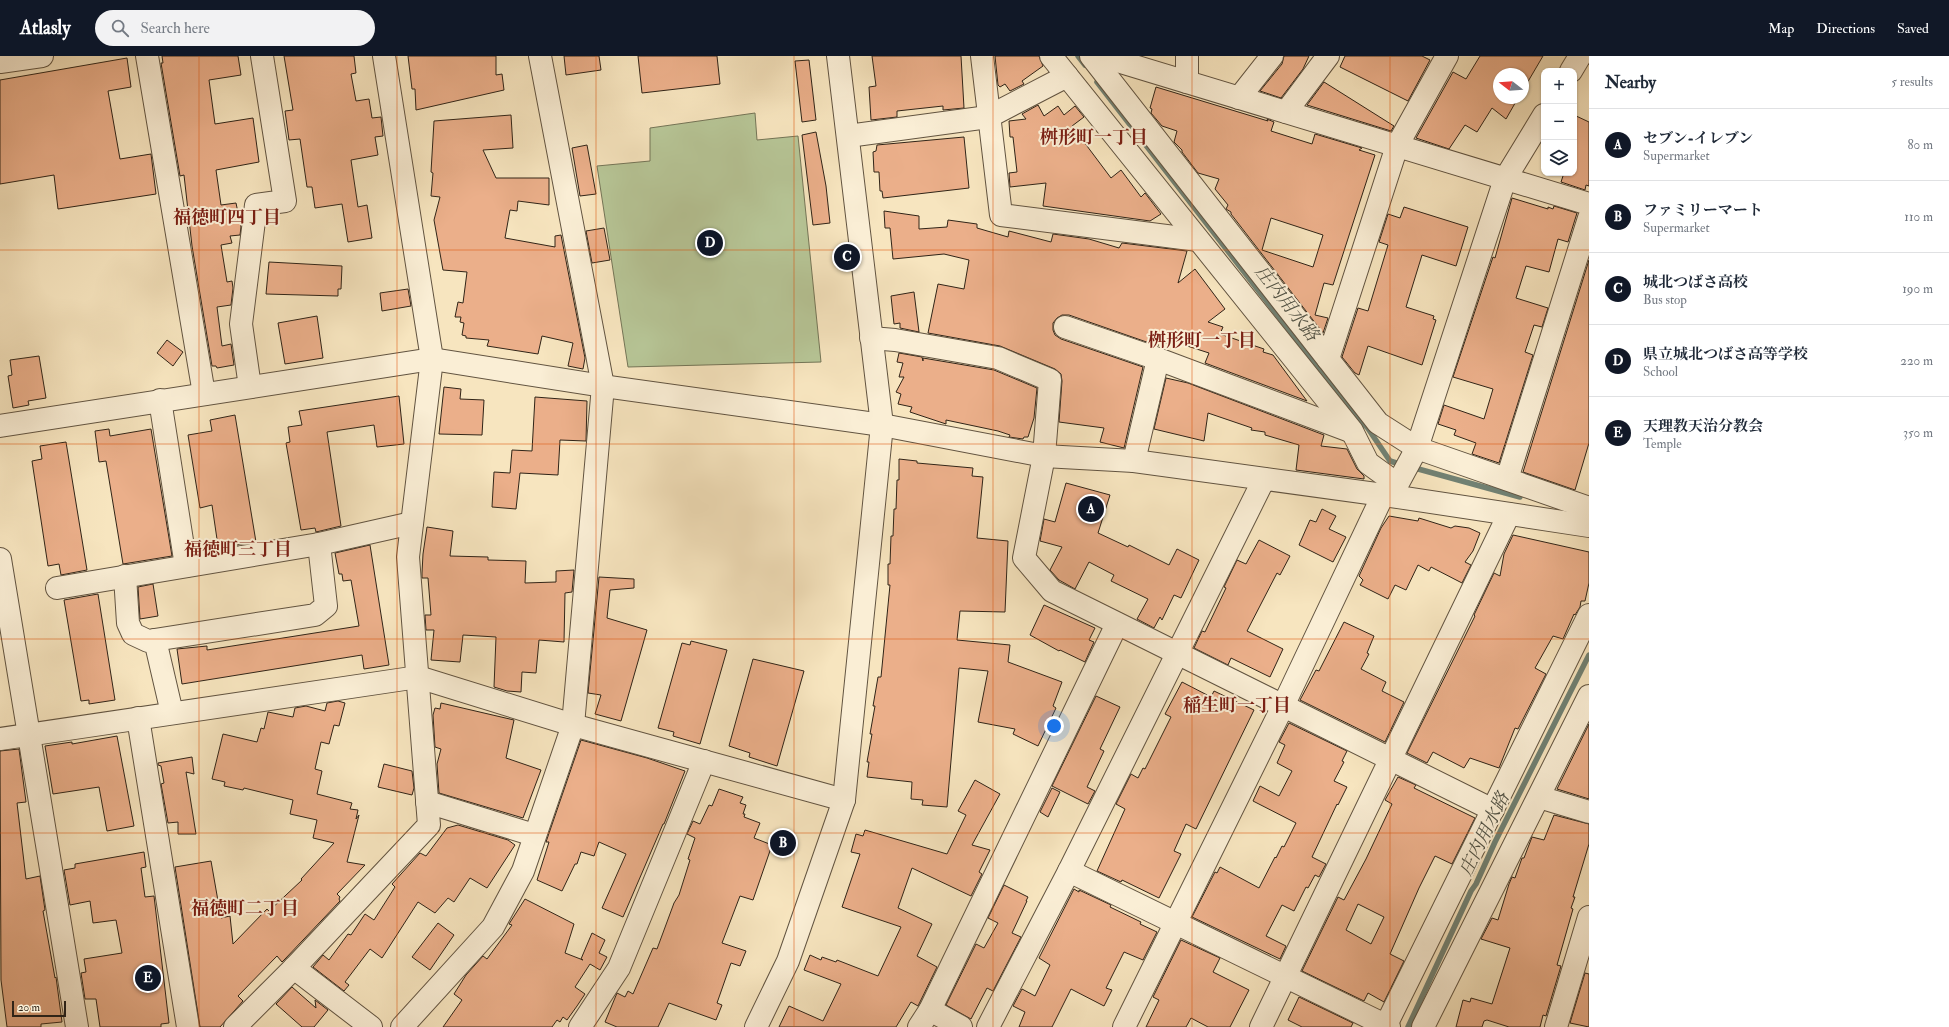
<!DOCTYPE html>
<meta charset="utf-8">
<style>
:root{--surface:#fff;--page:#f2f2f3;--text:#1f2937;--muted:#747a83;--line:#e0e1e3;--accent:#111827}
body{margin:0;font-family:"IM FELL Double Pica","Noto Serif JP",serif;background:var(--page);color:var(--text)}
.controls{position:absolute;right:12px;top:12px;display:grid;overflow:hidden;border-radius:8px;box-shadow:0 1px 3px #0004}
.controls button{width:36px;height:36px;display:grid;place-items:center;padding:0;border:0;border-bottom:1px solid var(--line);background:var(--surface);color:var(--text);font:20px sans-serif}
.compass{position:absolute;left:1493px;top:12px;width:36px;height:36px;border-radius:50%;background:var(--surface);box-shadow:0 1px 3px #0004;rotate:287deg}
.scale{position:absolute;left:12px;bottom:10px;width:54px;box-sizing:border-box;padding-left:4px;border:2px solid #302417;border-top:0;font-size:11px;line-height:14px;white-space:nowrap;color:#302417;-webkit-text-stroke:3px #faeed5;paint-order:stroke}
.you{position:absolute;left:1054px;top:670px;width:14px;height:14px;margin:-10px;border:3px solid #fff;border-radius:50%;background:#1a73e8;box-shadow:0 0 0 6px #1a73e833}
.badge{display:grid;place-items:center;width:26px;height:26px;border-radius:50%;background:var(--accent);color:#fff;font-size:13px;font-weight:700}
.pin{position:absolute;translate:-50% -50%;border:2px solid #fff;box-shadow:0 1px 4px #0006}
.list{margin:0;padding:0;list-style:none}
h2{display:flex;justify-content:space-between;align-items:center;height:52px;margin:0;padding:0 16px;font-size:17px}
h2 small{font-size:13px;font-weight:400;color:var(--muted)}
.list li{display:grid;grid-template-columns:26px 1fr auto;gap:12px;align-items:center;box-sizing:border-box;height:72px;padding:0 16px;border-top:1px solid var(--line)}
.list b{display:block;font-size:15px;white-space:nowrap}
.list p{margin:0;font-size:13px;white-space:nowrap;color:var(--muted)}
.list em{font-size:13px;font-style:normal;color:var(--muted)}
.icon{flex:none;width:22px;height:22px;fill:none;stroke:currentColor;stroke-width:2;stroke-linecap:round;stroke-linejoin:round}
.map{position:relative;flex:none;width:1589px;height:971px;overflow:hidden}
header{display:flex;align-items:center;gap:24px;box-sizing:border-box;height:56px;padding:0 20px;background:var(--accent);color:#fff}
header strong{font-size:19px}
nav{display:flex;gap:22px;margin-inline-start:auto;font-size:14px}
.search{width:280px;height:36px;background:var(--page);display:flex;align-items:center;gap:10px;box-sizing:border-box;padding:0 14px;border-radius:22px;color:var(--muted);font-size:15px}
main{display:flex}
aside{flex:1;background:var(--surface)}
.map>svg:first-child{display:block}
</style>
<header>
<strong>Atlasly</strong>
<div class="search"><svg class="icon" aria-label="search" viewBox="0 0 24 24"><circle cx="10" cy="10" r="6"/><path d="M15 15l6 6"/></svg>Search here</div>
<nav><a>Map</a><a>Directions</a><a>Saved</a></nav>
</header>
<main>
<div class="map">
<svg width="1589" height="971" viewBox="0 0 1589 971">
<rect width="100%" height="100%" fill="#f7e5bf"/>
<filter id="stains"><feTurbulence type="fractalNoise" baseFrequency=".005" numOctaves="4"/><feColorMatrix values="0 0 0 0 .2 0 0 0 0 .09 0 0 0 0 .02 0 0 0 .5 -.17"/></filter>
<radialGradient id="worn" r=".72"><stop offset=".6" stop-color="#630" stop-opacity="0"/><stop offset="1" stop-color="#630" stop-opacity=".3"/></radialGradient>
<polygon fill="#b7c697" stroke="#747557" points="755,57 757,84 798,80 821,306 628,311 597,110 650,105 650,72"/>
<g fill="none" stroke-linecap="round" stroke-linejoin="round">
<g stroke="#718173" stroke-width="5.5">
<polyline points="1078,0 1085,9"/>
<polyline points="1097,26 1361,367 1367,371 1390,405 1403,409"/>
<polyline points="1411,411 1520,441"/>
<polyline points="1408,971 1471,835 1476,828 1495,786 1589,599"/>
</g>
</g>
<g fill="#ebaf8a" stroke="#302417" fill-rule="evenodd">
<polygon points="162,0 238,0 241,19 209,24 215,68 253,62 259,106 216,114 221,149 236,147 241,171 240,179 230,180 232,187 221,189 227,226 232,225 233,232 231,249 217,251 222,290 231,288 234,309 217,312 216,310 212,310 192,190 184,119 180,120 161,7 163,7"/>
<polygon points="284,0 354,0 356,17 351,18 356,45 369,43 372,62 381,61 383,80 375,81 378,99 351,104 358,151 367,149 372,182 348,186 342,148 315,152 312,131 307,131 300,83 289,84 285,55 293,54"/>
<polygon points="408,0 496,0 496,19 502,18 504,34 416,54 415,33 412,33"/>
<polygon points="564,0 599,0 601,14 566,19"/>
<polygon points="638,0 717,0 720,28 642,37"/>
<polygon points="872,0 961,0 964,52 943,54 943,50 897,55 897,61 871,64 869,31 876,30"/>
<polygon points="995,0 1039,0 1043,10 1022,25 1024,28 1010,35 1005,28 1000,31 998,29"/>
<polygon points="1284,0 1309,0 1303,13 1281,42 1260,35 1282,8"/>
<polygon points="1345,0 1422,0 1430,4 1408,45 1340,11"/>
<polygon points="1480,0 1543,0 1523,34 1523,18 1499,18 1499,42 1518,42 1506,63 1492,52 1477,76 1465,69 1449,93 1416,82 1453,16 1466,23"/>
<polygon points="127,2 131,31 108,35 120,103 151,98 156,138 58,153 54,119 0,128 0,24"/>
<polygon points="809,4 816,64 802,66 795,5"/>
<polygon points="1324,26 1394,70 1391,75 1307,49"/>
<path d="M1156,31L1268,65L1267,63L1274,66L1271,75L1312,88L1315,78L1362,92L1359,94L1375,99L1333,229L1324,227L1315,259L1328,262L1323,277L1231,158V156L1226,153L1228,149L1215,133L1219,123L1198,117L1182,96V94L1174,86L1177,75L1162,70L1151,57L1152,53L1150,52ZM1271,162L1323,179L1313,211L1262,194Z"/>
<polygon points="1038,49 1044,60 1058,50 1064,59 1075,50 1084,61 1072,70 1111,122 1121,114 1141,141 1145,137 1161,158 1150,165 1043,150 1046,127 1010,131 1009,117 1017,116 1013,81 1010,81 1009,65 1026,63 1022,58"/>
<polygon points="511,59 513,92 483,94 496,122 549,122 549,149 518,145 517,155 510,154 505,182 555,191 555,180 561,179 585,302 583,313 568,310 573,287 542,280 538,298 487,290 489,284 466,282 466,280 462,279 464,267 460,266 461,261 455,261 458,246 463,247 467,216 443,214 434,164 440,141 431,140 433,117 431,116 434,65"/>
<polygon points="1574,59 1589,66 1589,130 1586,129 1585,134 1561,126 1564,117 1574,117"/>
<polygon points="816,76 826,130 830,167 813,169 802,79"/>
<polygon points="964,81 969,132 883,142 882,135 880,135 879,116 874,116 873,96 876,95 877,89"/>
<polygon points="587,89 596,138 580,140 572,92"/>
<polygon points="1512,142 1548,153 1548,151 1553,153 1554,150 1577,157 1568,186 1558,183 1549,216 1526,210 1516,242 1548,252 1542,271 1534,269 1525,296 1533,299 1499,407 1472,398 1476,387 1454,379 1456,374 1438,368 1444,349 1484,363 1493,333 1453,321 1493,201 1495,202"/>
<polygon points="1404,151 1468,171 1456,210 1422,199 1406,251 1434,260 1433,263 1436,264 1422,309 1368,290 1359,319 1355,317 1342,301 1358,252 1368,255 1388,189 1379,186 1388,158 1400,162"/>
<polygon points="884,155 919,160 919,173 947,171 948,164 977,168 977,172 1008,181 1009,175 1051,186 1053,178 1089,183 1119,192 1122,187 1187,195 1178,227 1195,213 1225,253 1208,266 1223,271 1220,278 1264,293 1263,296 1273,299 1307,345 1205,307 1209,297 1178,287 1177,291 1159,285 1158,290 1069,259 1062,259 1057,262 1053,267 1053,274 1055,279 1061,283 1143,311 1124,392 1100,386 1104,372 1059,366 1062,325 1061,318 1055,313 1000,290 928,277 938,228 964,233 969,204 944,198 893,203 890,172 885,172"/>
<polygon points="604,172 610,204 592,207 586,175"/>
<polygon points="1589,204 1589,387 1575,434 1523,416"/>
<polygon points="269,206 342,210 341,233 338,233 338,240 266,238"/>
<polygon points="408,233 411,250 382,255 380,237"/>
<polygon points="914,236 919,276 900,272 900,267 894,268 891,240"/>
<polygon points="317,260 323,302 285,308 278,267"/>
<polygon points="167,284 183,296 173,310 157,297"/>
<polygon points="899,297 922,301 923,305 923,302 994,314 1037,332 1034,362 1028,381 1024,381 1023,383 1009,381 1010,379 998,375 946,364 946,368 910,356 912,351 898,348 901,338 896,336 904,321 899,321 903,307 897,306"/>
<polygon points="39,300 46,342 28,345 29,349 13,352 8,320 12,319 10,304"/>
<polygon points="1166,322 1188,327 1324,379 1321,390 1347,393 1357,413 1364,420 1364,423 1296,414 1299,389 1265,379 1265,376 1251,374 1252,372 1208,357 1204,385 1154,373"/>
<polygon points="444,331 461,333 460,343 484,344 482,379 439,378"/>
<polygon points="399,340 404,388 377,391 374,369 327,376 341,470 316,476 315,472 301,474 286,387 290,386 288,371 302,369 299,355"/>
<polygon points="535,341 587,345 586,385 560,384 558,419 520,417 516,453 492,451 494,416 510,417 512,394 532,395"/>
<polygon points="235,359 256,486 230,490 230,488 218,490 212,449 200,452 188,379 212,375 210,364"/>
<polygon points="109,373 110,380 151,373 172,500 123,508 106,405 99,406 95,375"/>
<polygon points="66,386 87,514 61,519 59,508 48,510 32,405 42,403 40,390"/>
<polygon points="899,403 917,405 917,407 973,412 972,420 983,421 977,482 1008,485 1005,556 960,555 957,584 1010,589 1008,606 1062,626 1053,650 1056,652 1038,690 1013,678 1015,673 978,666 988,615 959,612 947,751 922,749 923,744 911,743 912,726 867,721 869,706 867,706 872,678 870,678 875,650 873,650 878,621 881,621 890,529 888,529 888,508 890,508 891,480 893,480 894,453 896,453 897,424 899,424"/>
<polygon points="1066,427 1110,439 1098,477 1128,491 1129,489 1169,509 1177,493 1199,504 1181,542 1174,539 1162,564 1160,561 1154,572 1137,563 1148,543 1111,525 1114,519 1089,506 1075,533 1059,524 1050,514 1062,491 1040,485 1044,463 1055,466"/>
<polygon points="1322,453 1336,460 1329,473 1346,481 1333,506 1299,489 1310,464 1316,466"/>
<polygon points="1389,460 1418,465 1419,462 1451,472 1455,470 1469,472 1480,477 1473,495 1465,506 1471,509 1462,527 1431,511 1429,515 1418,509 1406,534 1395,529 1388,543 1360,529 1363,524 1359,520 1381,472"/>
<polygon points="427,471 453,475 450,500 488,501 488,504 526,505 525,527 556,526 556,515 574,514 572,536 565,537 564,586 539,584 536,617 522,616 521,636 507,635 494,631 496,581 463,579 460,606 431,604 434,574 426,574 425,559 431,559 428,522 422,522 422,517 423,498"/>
<polygon points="1513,479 1589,496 1589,527 1585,545 1581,545 1580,551 1575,559 1574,558 1563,583 1553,580 1535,612 1546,618 1518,673 1515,672 1499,712 1470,702 1464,712 1433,696 1427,707 1407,697 1475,560 1474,559 1494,517 1500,520 1504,498"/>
<polygon points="1259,484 1290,500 1280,519 1277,517 1247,575 1283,593 1270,621 1231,602 1228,609 1194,592 1202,575 1205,576 1226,532 1224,531 1237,504 1246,508"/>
<polygon points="370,489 389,609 364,613 362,599 182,628 177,593 207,590 207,594 359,570 351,524 343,525 342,518 339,518 335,497"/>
<polygon points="599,521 634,523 634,532 610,534 607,562 647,574 621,665 595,658 601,639 588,637"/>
<polygon points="153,528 158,560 140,563 138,531"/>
<polygon points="98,538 115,644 89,648 89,644 81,645 64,544"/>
<polygon points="1044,549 1095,572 1089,584 1094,586 1085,606 1060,594 1059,595 1030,579"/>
<polygon points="1344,566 1374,580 1367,597 1369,598 1361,613 1386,626 1382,635 1404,646 1385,686 1300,644 1316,614 1319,615"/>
<polygon points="691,585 727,594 700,688 673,680 674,676 658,672 682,587 690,589"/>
<polygon points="753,603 804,615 777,710 749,701 750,697 729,690"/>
<polygon points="1182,626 1211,641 1214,635 1254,654 1196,773 1186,768 1174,795 1181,798 1159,842 1122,824 1121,826 1097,815 1125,753 1116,748 1131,718 1138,722 1143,712 1145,713 1171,661 1165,658"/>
<polygon points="1096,640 1120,651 1100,693 1104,695 1087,731 1095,735 1088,748 1052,730"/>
<polygon points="338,645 345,647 339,670 334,669 329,688 321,686 315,713 322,715 317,738 352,747 350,753 358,754 356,763 359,759 347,806 365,809 337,838 340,841 339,843 340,845 285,903 282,906 277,900 238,940 243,945 220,971 200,971 175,811 211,805 221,862 230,860 233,888 267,853 269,855 302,824 301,823 334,787 313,782 317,764 290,758 293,744 244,732 243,734 224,730 225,726 212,723 223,678 257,686 261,672 264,673 268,656 293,661 295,652 306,650 325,655 327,647"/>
<polygon points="441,647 514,664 506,702 541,714 523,762 439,737 437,708 441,693 435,691 433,659 435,652 440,653"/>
<polygon points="1289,667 1347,695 1342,705 1344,706 1334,725 1347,731 1338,749 1337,748 1312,801 1326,808 1319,821 1315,819 1308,832 1306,831 1294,855 1282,849 1266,880 1286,890 1280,903 1192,861 1215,816 1217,817 1220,811 1259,832 1275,801 1276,802 1282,790 1284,791 1296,767 1253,745 1260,730 1279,740 1292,715 1277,707 1285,689 1279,686"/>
<polygon points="1589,668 1589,743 1557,733"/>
<polygon points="117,680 134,770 107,775 99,731 53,738 45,690 72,686 72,688"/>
<polygon points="581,684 647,702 685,715 664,768 663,768 623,861 602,852 626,798 599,786 594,800 581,796 577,808 575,808 562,835 537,824 549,786 546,786"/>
<polygon points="19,693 26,746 17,747 26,823 40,820 45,854 43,855 55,922 56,921 62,966 41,968 41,971 7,971 1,924 0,695"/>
<polygon points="192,701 194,718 186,716 196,778 178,778 178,766 168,767 161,728 164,727 161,710 158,709 158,707"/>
<polygon points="384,708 412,715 414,732 412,739 378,731"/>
<path d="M1398,721L1416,729L1414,732L1475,762L1452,808L1435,800L1419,832L1390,898L1404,905L1384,946L1368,937L1364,945L1302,915L1338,841L1344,844L1366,803L1392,748L1385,744ZM1358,848L1384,861L1371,888L1346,874Z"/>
<polygon points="975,724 1000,738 972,789 990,794 979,816 982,818 971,840 912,812 898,852 932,868 917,900 937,911 918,950 911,946 896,971 779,971 789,950 823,965 841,928 804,914 810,899 821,904 822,901 836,906 837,904 878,920 901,871 842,851 860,798 851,796 856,778 863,780 865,774 947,798 966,759 958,755"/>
<polygon points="1052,732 1060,736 1048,761 1040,756"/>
<polygon points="719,733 743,741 740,747 746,749 743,758 745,758 744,761 760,767 754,782 772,789 753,844 740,840 722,887 746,895 740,910 731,907 717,947 722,949 716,964 669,947 658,971 617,971 605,966 617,937 625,941 628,935 633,938 653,892 657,893 674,847 679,839 690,804 688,803 695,782 687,778 693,765 700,768 709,749 712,750"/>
<polygon points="1554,759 1589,768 1589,788 1573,841 1575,841 1571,852 1573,853 1557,909 1561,910 1546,960 1543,959 1540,971 1509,971 1487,964 1484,965 1482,971 1456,971 1463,944 1470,946 1471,942 1492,948 1510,892 1481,883 1492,862 1498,864 1509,828 1512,821 1515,822 1522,802 1524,802 1532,781 1544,784"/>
<polygon points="458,769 508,784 515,789 487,832 470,822 454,846 448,842 435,857 418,846 382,902 370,893 345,926 349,929 344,935 313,911 323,899 329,904 348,878 351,879 365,858 374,864 395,831 392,828 420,797 426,800 447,772"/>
<polygon points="144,796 146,811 141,812 145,841 154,840 169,967 161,968 161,971 100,971 96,943 85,943 81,917 86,916 84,903 122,897 116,864 93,867 90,845 70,849 64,814 75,812 75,808"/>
<polygon points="1004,829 1028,841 1026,845 1027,845 1012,877 1021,881 993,935 987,932 971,963 946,949 976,888 984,892 998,867 988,862"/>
<polygon points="1074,833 1079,836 1079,834 1111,849 1110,851 1141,866 1140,868 1157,876 1143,904 1124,896 1106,932 1112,934 1104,950 1071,933 1052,971 1019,971 1025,956 1013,950 1022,933 1035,940 1050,909 1039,902"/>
<polygon points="525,843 574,868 565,897 583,904 581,903 592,877 605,884 599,897 607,901 600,914 590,908 575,931 585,938 577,950 567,964 563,961 560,966 557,964 552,971 443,971 462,944 454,938 466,919 483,900 487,903 512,869 509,868"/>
<polygon points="438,867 454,879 430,914 412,901"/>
<polygon points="1181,884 1220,902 1213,916 1249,934 1230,971 1208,971 1191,962 1186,971 1146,971 1159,944 1153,941"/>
<polygon points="1585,917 1589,918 1589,971 1570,967"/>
<polygon points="292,931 316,952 315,944 328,954 314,971 302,971 276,948"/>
<polygon points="1299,941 1353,967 1351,971 1302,971 1288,964"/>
</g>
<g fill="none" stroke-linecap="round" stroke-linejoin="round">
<g stroke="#625441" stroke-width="24">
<g id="minor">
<polyline points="147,0 204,338"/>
<polyline points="982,0 1001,159 1198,184"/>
<polyline points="1051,0 1352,375 1368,407 1397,428"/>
<polyline points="1091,0 1378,367 1417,392 1589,452"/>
<polyline points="1101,0 1589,148"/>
<polyline points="1187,0 1187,26"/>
<polyline points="0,6 42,0"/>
<polyline points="1571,15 1580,0"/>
<polyline points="1239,42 1272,0"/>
<polyline points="1286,56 1328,0"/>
<polyline points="848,80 988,61 1067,20"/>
<polyline points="1065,271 1158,303 1350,375"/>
<polyline points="871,282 895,284 998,302 1050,324 1044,400 1024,502 1052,535 1493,754"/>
<polyline points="1328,303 1397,90 1447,0"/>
<polyline points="250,331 241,268 256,149 285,145 262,0"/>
<polyline points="160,344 186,510"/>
<polyline points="0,370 432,303 603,330 882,369 1044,400 1134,405 1391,440 1589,470"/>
<polyline points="1134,405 1158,303"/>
<polyline points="1507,423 1589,162"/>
<polyline points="1391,440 1417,392 1505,123 1544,59"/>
<polyline points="0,503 77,971"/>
<polyline points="125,520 128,567 133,578 148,585 315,559 326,550 319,488"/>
<polyline points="57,532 319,488 412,467"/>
<polyline points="155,584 172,657"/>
<polyline points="138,662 188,971"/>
<polyline points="0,683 418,621 573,669 844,744"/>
<polyline points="1539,741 1589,756"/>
<polyline points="427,746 534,779"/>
<polyline points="1069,815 1389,971"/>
<polyline points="294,912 371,971"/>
<polyline points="930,954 961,971"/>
<polyline points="235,971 294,912 429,769 408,501 432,303 384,0"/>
<polyline points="402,971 493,871 523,815 573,669 603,330 540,0"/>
<polyline points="580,971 619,912 704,705"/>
<polyline points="756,971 788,905 844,744 882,369 838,0"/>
<polyline points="919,971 930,954 1117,568"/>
<polyline points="988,971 1069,815 1264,423"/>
<polyline points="1124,971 1283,650 1383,439"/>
<polyline points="1261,971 1509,458"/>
<polyline points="1385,971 1589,559"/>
<polyline points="1423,971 1589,640"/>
<polyline points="1556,971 1589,861"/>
</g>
</g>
<use href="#minor" stroke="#faeed5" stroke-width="22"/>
</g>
<path fill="none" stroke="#df560d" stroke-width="1" stroke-opacity="0.55" d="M199,0V971M397,0V971M596,0V971M794,0V971M993,0V971M1192,0V971M1390,0V971M0,194H1589M0,388H1589M0,583H1589M0,777H1589"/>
<g text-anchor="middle" stroke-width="4" stroke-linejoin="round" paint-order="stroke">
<g font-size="18" font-weight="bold" fill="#7a1f14" stroke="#faeed5">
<text x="1094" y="87">桝形町一丁目</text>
<text x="227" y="167">福徳町四丁目</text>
<text x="1202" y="290">桝形町一丁目</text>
<text x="238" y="499">福徳町三丁目</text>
<text x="1237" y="655">稲生町一丁目</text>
<text x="245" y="858">福徳町二丁目</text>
</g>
<g font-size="18" font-style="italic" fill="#515245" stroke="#faeed5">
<text transform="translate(1287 247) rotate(52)" y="6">庄内用水路</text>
<text transform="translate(1484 778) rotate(-64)" y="6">庄内用水路</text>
</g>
</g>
<rect width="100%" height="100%" filter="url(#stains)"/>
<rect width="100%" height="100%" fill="url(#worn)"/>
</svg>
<div class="controls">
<button>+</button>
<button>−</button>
<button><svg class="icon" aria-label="layers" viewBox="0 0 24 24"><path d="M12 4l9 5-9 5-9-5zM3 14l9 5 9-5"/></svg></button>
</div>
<svg class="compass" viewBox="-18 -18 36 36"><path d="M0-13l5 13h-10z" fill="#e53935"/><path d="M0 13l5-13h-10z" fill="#747a83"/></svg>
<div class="scale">20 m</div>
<div class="you"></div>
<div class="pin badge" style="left:1091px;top:453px">A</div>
<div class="pin badge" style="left:783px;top:787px">B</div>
<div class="pin badge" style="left:847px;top:201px">C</div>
<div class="pin badge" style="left:710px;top:187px">D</div>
<div class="pin badge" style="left:148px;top:922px">E</div>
</div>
<aside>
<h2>Nearby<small>5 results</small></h2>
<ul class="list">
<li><span class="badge">A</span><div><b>セブン-イレブン</b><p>Supermarket</p></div><em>80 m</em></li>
<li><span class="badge">B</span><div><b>ファミリーマート</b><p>Supermarket</p></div><em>110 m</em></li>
<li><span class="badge">C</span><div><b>城北つばさ高校</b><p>Bus stop</p></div><em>190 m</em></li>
<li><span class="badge">D</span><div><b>県立城北つばさ高等学校</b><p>School</p></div><em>220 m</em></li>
<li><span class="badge">E</span><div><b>天理教天治分教会</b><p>Temple</p></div><em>350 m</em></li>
</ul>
</aside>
</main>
